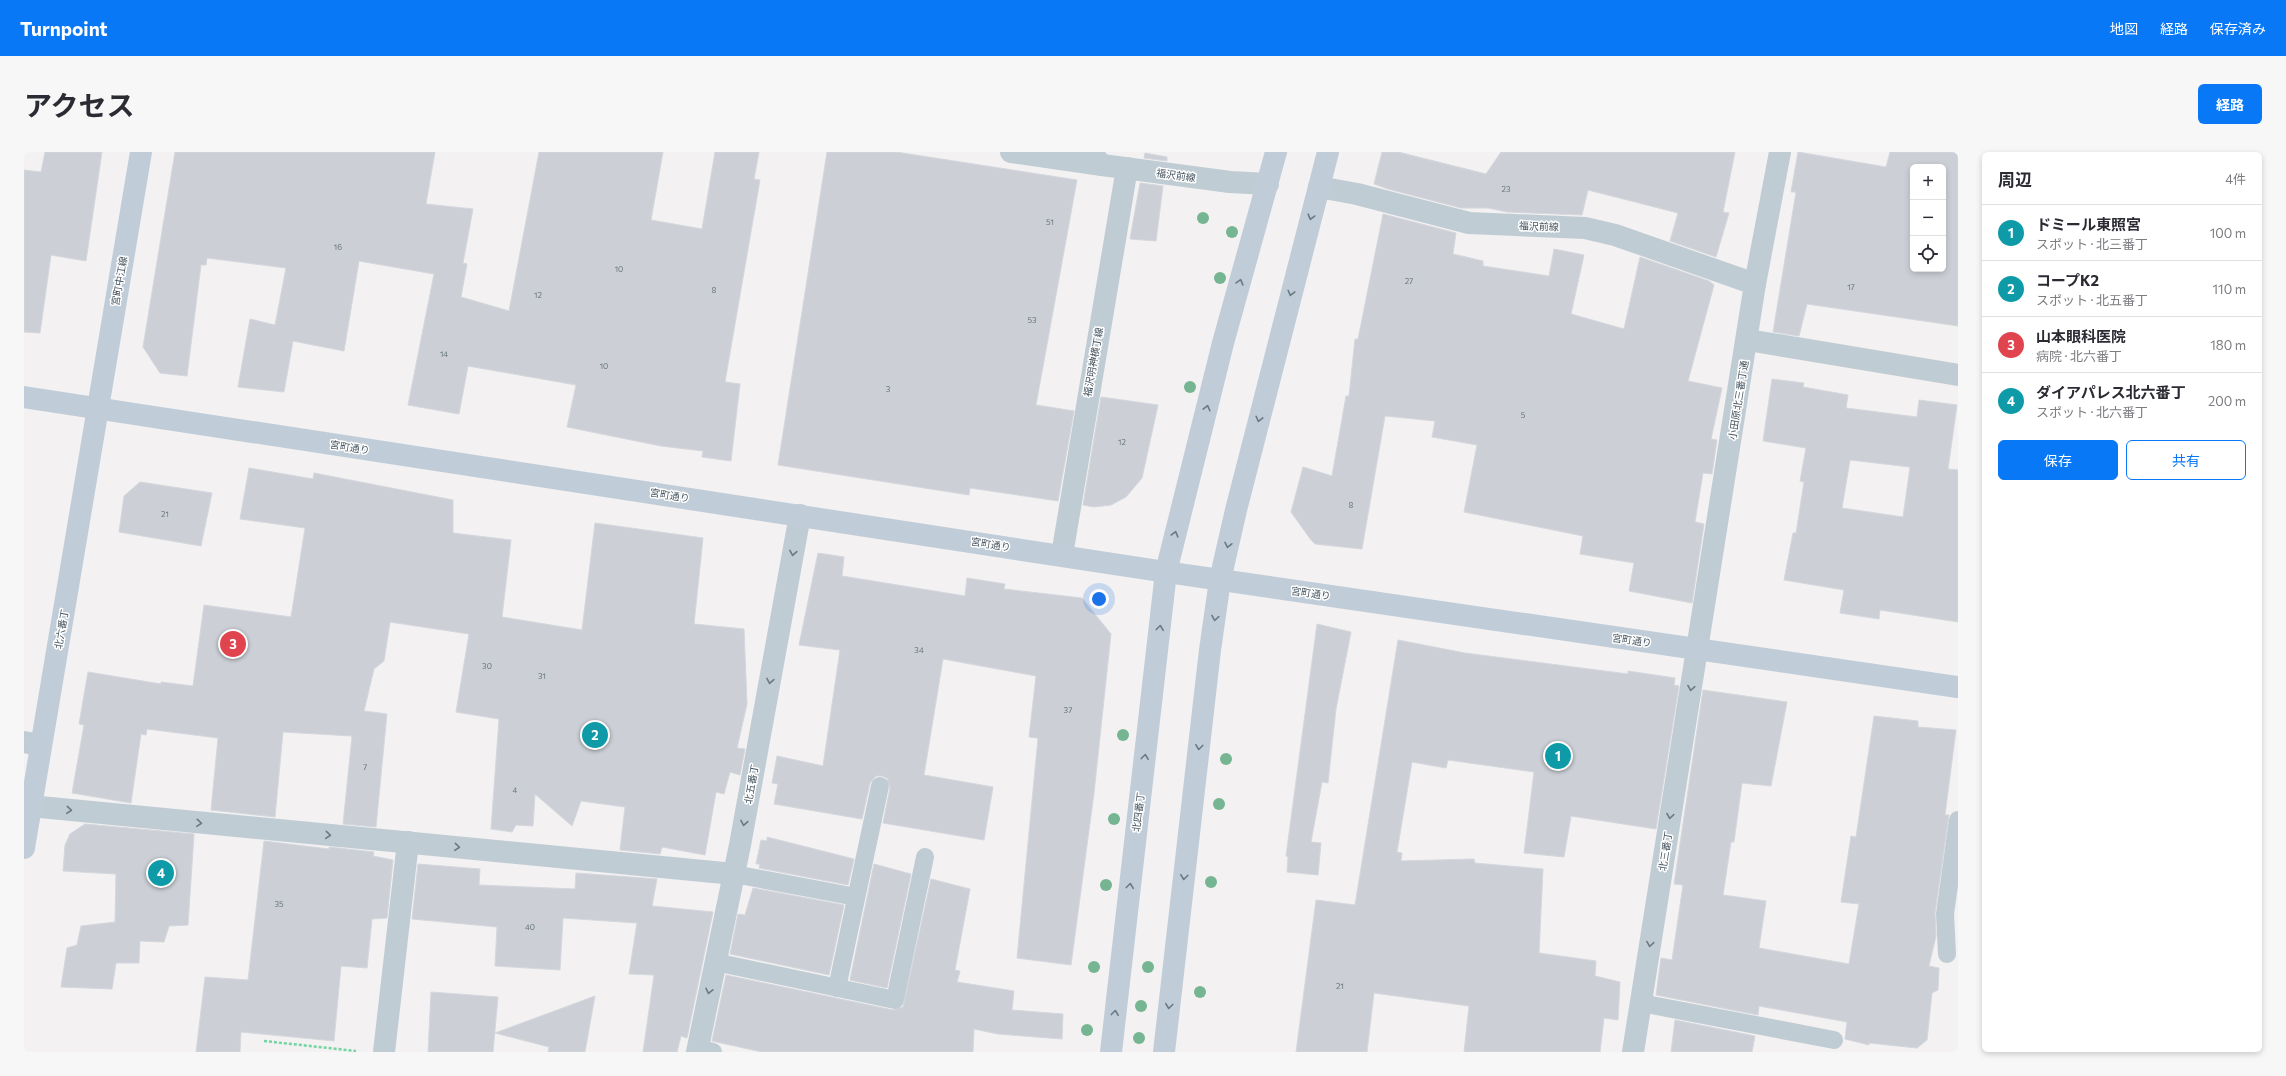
<!DOCTYPE html>
<html lang="ja">
<meta charset="utf-8">
<style>
:root{--surface:#fff;--page:#f7f7f7;--text:#2b2b33;--muted:#7c7c81;--line:#e1e1e2;--accent:#0878f6}
body{margin:0;font-family:Commissioner,"Noto Sans JP",sans-serif;background:var(--page);color:var(--text)}
.controls{position:absolute;right:12px;top:12px;display:grid;overflow:hidden;border-radius:6px;box-shadow:0 2px 6px #0003}
.controls button{width:36px;height:36px;display:grid;place-items:center;padding:0;border:0;border-bottom:1px solid var(--line);background:var(--surface);color:var(--text);font:20px sans-serif}
.you{position:absolute;left:1075px;top:447px;width:14px;height:14px;margin:-10px;border:3px solid #fff;border-radius:50%;background:#1a73e8;box-shadow:0 0 0 6px #1a73e833}
.badge{display:grid;place-items:center;width:26px;height:26px;border-radius:50%;background:var(--accent);color:#fff;font-size:13px;font-weight:700}
.pin{position:absolute;translate:-50% -50%;border:2px solid #fff;box-shadow:0 1px 4px #0006}
.list{margin:0;padding:0;list-style:none}
h2{display:flex;justify-content:space-between;align-items:center;height:52px;margin:0;padding:0 16px;font-size:17px}
h2 small{font-size:13px;font-weight:400;color:var(--muted)}
.list li{display:grid;grid-template-columns:26px 1fr auto;gap:12px;align-items:center;box-sizing:border-box;height:56px;padding:0 16px;border-top:1px solid var(--line)}
.list b{display:block;font-size:15px;white-space:nowrap}
.list p{margin:0;font-size:13px;white-space:nowrap;color:var(--muted)}
.list em{font-size:13px;font-style:normal;color:var(--muted)}
.actions{display:flex;gap:8px;padding:12px 16px}
.actions a{flex:1;padding:9px 0;border:1px solid var(--accent);border-radius:6px;text-align:center;font-size:14px;color:var(--accent)}
.actions .main{background:var(--accent);color:#fff}
.icon{flex:none;width:22px;height:22px;fill:none;stroke:currentColor;stroke-width:2;stroke-linecap:round;stroke-linejoin:round}
.map{position:relative;flex:none;width:1934px;height:900px;overflow:hidden;border-radius:6px}
header{display:flex;align-items:center;gap:24px;box-sizing:border-box;height:56px;padding:0 20px;background:var(--accent);color:#fff}
header strong{font-size:19px}
nav{display:flex;gap:22px;margin-inline-start:auto;font-size:14px}
.intro{display:flex;align-items:center;justify-content:space-between;box-sizing:border-box;height:96px;padding:0 24px}
h1{margin:0;font-size:28px}
.button{padding:10px 18px;border-radius:6px;background:var(--accent);color:#fff;font-size:14px;font-weight:700}
main{display:flex;gap:24px;padding:0 24px}
aside{flex:1;background:var(--surface);border-radius:6px;box-shadow:0 2px 6px #0003}
.map>svg:first-child{display:block}
</style>
<header>
<strong>Turnpoint</strong>
<nav><a>地図</a><a>経路</a><a>保存済み</a></nav>
</header>
<div class="intro"><h1>アクセス</h1><a class="button">経路</a></div>
<main>
<div class="map">
<svg width="1934" height="900" viewBox="0 0 1934 900">
<rect width="100%" height="100%" fill="#f3f1f1"/>
<g fill="#ccd0d6" stroke="#d4d7dd" fill-rule="evenodd">
<polygon points="21,0 78,0 62,109 27,103 16,181 0,180 0,18 17,20"/>
<polygon points="151,0 411,0 402,52 449,57 439,111 443,112 437,145 485,159 515,0 639,0 627,68 678,77 691,0 735,0 730,27 736,28 701,230 716,232 707,309 678,305 679,299 637,294 543,275 552,233 444,214 435,262 384,253 410,122 335,109 320,199 269,189 260,240 214,235 226,167 251,173 262,116 183,106 182,113 177,113 163,224 136,221 119,195"/>
<polygon points="803,0 872,0 1053,28 1012,253 1050,259 1034,349 946,336 945,343 754,313"/>
<polygon points="1358,0 1374,0 1462,22 1477,0 1711,0 1699,60 1705,61 1692,105 1646,89 1654,61 1564,38 1558,63 1483,60 1464,56 1437,56 1364,37 1350,32"/>
<path d="M1774,0L1862,15L1866,0H1934V174L1783,152L1775,184L1749,180L1772,40H1767ZM1889,15H1919V117H1889Z"/>
<polygon points="1121,1 1143,5 1143,9 1120,6"/>
<polygon points="1116,31 1139,34 1132,89 1106,87"/>
<polygon points="1359,62 1432,81 1429,102 1459,109 1459,114 1525,124 1530,97 1560,103 1547,162 1600,177 1616,105 1685,129 1690,133 1664,229 1698,236 1687,287 1693,288 1688,322 1679,321 1671,370 1680,372 1668,451 1605,439 1610,411 1556,402 1559,384 1440,360 1453,293 1408,285 1411,269 1361,264 1338,397 1291,392 1287,388 1267,360 1279,315 1308,324 1322,244 1325,244 1331,187 1334,187"/>
<path d="M1748,227L1780,231L1779,235L1824,243L1822,256L1893,265L1895,248L1933,253L1924,317L1934,318V470L1856,458L1855,467L1816,461L1820,438L1760,428L1769,381H1772L1780,330L1776,329L1782,296L1739,289ZM1826,308L1886,315L1879,365L1818,356Z"/>
<polygon points="1077,245 1134,253 1118,326 1102,345 1087,353 1070,355 1059,353"/>
<polygon points="225,316 289,327 290,321 429,348 429,381 487,388 478,465 558,478 571,371 679,386 670,472 720,477 723,552 713,596 721,597 716,623 706,620 700,642 692,640 681,703 638,695 636,702 596,698 601,655 557,649 548,674 511,642 509,674 492,673 488,680 467,677 475,567 432,560 445,482 366,470 360,509 350,517 340,559 363,562 352,675 319,672 328,584 259,580 251,665 187,658 194,586 123,577 122,583 117,582 107,651 48,641 60,573 55,572 64,520 137,532 137,530 169,534 180,453 267,465 281,376 216,367"/>
<polygon points="116,330 188,341 177,394 95,380 100,344"/>
<polygon points="794,401 820,405 818,424 941,444 943,426 981,432 980,437 1058,446 1087,482 1070,641 1047,813 993,806 1014,586 1005,585 1012,524 919,507 900,623 969,635 960,688 859,671 866,636 863,626 858,624 852,624 846,631 838,667 750,652 754,632 748,631 753,604 799,614 816,498 775,493"/>
<polygon points="1293,472 1327,480 1312,557 1304,631 1298,630 1287,690 1297,691 1294,723 1263,720 1264,705 1262,704"/>
<polygon points="1374,488 1441,501 1604,522 1604,519 1651,526 1650,533 1655,534 1632,677 1547,664 1540,705 1500,701 1510,620 1424,608 1422,616 1388,610 1373,700 1378,701 1377,709 1450,707 1451,711 1519,717 1515,801 1572,809 1571,824 1596,830 1594,868 1580,866 1576,900 1440,900 1445,854 1350,841 1343,900 1272,900 1292,748 1331,753"/>
<polygon points="1679,538 1763,550 1747,634 1718,631 1710,690 1707,690 1699,743 1742,749 1735,796 1825,812 1835,752 1817,750 1827,684 1832,685 1850,564 1894,569 1894,575 1932,578 1921,663 1925,663 1911,761 1912,784 1905,814 1915,816 1914,838 1908,841 1903,888 1893,896 1845,891 1845,893 1821,887 1823,870 1735,854 1734,863 1632,843 1637,806 1648,808 1659,733 1650,732"/>
<polygon points="61,672 170,682 164,773 145,774 140,790 116,789 115,811 92,811 88,837 37,835 43,796 53,793 57,774 91,770 92,722 39,719 41,693 46,682"/>
<polygon points="743,685 830,707 824,733 735,716 736,712 732,712 737,688 743,689"/>
<polygon points="240,689 305,697 305,695 350,700 349,704 369,708 363,766 348,767 343,816 317,814 310,889 217,880 216,900 172,900 181,825 224,828"/>
<polygon points="394,712 456,717 455,733 551,737 552,721 633,727 628,754 689,760 663,886 657,884 653,900 619,900 630,823 605,822 613,771 539,766 536,818 471,814 473,775 388,767"/>
<polygon points="850,712 887,722 863,836 826,828"/>
<polygon points="907,727 946,737 931,818 936,819 933,830 990,839 988,858 1039,862 1038,887 974,882 950,877 949,900 738,900 688,889 702,823 869,858 879,855"/>
<polygon points="729,736 820,753 805,823 706,802 714,762 721,763"/>
<polygon points="407,840 474,845 469,900 404,900"/>
<polygon points="571,844 561,900 524,900 525,895 471,881"/>
<polygon points="1651,868 1731,884 1728,900 1647,900"/>
</g>
<g fill="none" stroke-linecap="round" stroke-linejoin="round">
<polyline stroke="#71d5a0" stroke-width="2.5" stroke-dasharray="3 2" stroke-linecap="butt" points="240,889 332,899"/>
<g stroke="#c0ccd4" stroke-width="18">
<polyline points="710,722 832,745"/>
<polyline points="1923,802 1921,762 1934,668"/>
<polyline points="691,810 871,848 901,705"/>
<polyline points="813,836 856,634"/>
<polyline points="1617,851 1810,888"/>
<polyline points="673,896 689,900"/>
</g>
<g stroke="#c0ccd4" stroke-width="22">
<polyline points="987,0 1078,13"/>
<polyline points="1066,0 1078,13 1206,30 1244,32"/>
<polyline points="1295,35 1333,42 1445,71 1561,76 1591,83 1731,132"/>
<polyline points="1724,188 1934,223"/>
<polyline points="1038,403 1103,16"/>
<polyline points="0,590 17,593"/>
<polyline points="6,654 710,722"/>
<polyline points="360,900 384,690"/>
<polyline points="673,900 716,693 776,363"/>
<polyline points="1609,900 1731,132 1756,0"/>
</g>
<g stroke="#c0cdd9" stroke-width="22">
<polyline points="0,245 1142,420 1934,535"/>
<polyline points="0,696 117,0"/>
<polyline points="1087,900 1142,420 1199,191 1252,0"/>
<polyline points="1140,900 1186,498 1196,428 1212,358 1304,0"/>
</g>
</g>
<g fill="#76b592">
<circle cx="1179" cy="66" r="6"/>
<circle cx="1208" cy="80" r="6"/>
<circle cx="1196" cy="126" r="6"/>
<circle cx="1166" cy="235" r="6"/>
<circle cx="1099" cy="583" r="6"/>
<circle cx="1202" cy="607" r="6"/>
<circle cx="1195" cy="652" r="6"/>
<circle cx="1090" cy="667" r="6"/>
<circle cx="1187" cy="730" r="6"/>
<circle cx="1082" cy="733" r="6"/>
<circle cx="1070" cy="815" r="6"/>
<circle cx="1124" cy="815" r="6"/>
<circle cx="1176" cy="840" r="6"/>
<circle cx="1117" cy="854" r="6"/>
<circle cx="1063" cy="878" r="6"/>
<circle cx="1115" cy="886" r="6"/>
</g>
<defs><path id="oneway-chevron" d="M-2-3.5L2.5 0L-2 3.5" fill="none" stroke-width="1.6" stroke-linecap="round" stroke-linejoin="round"/></defs>
<g stroke="#6b7984">
<use href="#oneway-chevron" transform="translate(1287 65) rotate(105)"/>
<use href="#oneway-chevron" transform="translate(1216 130) rotate(-74)"/>
<use href="#oneway-chevron" transform="translate(1267 141) rotate(104)"/>
<use href="#oneway-chevron" transform="translate(1183 256) rotate(-76)"/>
<use href="#oneway-chevron" transform="translate(1235 267) rotate(104)"/>
<use href="#oneway-chevron" transform="translate(1151 382) rotate(-75)"/>
<use href="#oneway-chevron" transform="translate(1204 393) rotate(102)"/>
<use href="#oneway-chevron" transform="translate(1191 466) rotate(99)"/>
<use href="#oneway-chevron" transform="translate(1136 476) rotate(-83)"/>
<use href="#oneway-chevron" transform="translate(1175 595) rotate(97)"/>
<use href="#oneway-chevron" transform="translate(1121 605) rotate(-83)"/>
<use href="#oneway-chevron" transform="translate(1160 725) rotate(97)"/>
<use href="#oneway-chevron" transform="translate(1106 734) rotate(-83)"/>
<use href="#oneway-chevron" transform="translate(1145 854) rotate(97)"/>
<use href="#oneway-chevron" transform="translate(1091 861) rotate(-83)"/>
</g>
<g stroke="#6b7983">
<use href="#oneway-chevron" transform="translate(769 401) rotate(100)"/>
<use href="#oneway-chevron" transform="translate(746 529) rotate(100)"/>
<use href="#oneway-chevron" transform="translate(1667 536) rotate(99)"/>
<use href="#oneway-chevron" transform="translate(45 658) rotate(5)"/>
<use href="#oneway-chevron" transform="translate(1646 664) rotate(99)"/>
<use href="#oneway-chevron" transform="translate(175 671) rotate(5)"/>
<use href="#oneway-chevron" transform="translate(720 671) rotate(100)"/>
<use href="#oneway-chevron" transform="translate(304 683) rotate(5)"/>
<use href="#oneway-chevron" transform="translate(433 695) rotate(5)"/>
<use href="#oneway-chevron" transform="translate(1626 792) rotate(99)"/>
<use href="#oneway-chevron" transform="translate(685 839) rotate(102)"/>
</g>
<g text-anchor="middle" stroke-width="3" stroke-linejoin="round" paint-order="stroke">
<g font-size="8" fill="#68747e">
<text x="1482" y="40">23</text>
<text x="1026" y="73">51</text>
<text x="314" y="98">16</text>
<text x="595" y="120">10</text>
<text x="1385" y="132">27</text>
<text x="1827" y="138">17</text>
<text x="690" y="141">8</text>
<text x="514" y="146">12</text>
<text x="1008" y="171">53</text>
<text x="420" y="205">14</text>
<text x="580" y="217">10</text>
<text x="864" y="240">3</text>
<text x="1499" y="266">5</text>
<text x="1098" y="293">12</text>
<text x="1327" y="356">8</text>
<text x="141" y="365">21</text>
<text x="895" y="501">34</text>
<text x="463" y="517">30</text>
<text x="518" y="527">31</text>
<text x="1044" y="561">37</text>
<text x="341" y="618">7</text>
<text x="491" y="641">4</text>
<text x="255" y="755">35</text>
<text x="506" y="778">40</text>
<text x="1316" y="837">21</text>
</g>
<g font-size="10" fill="#475560" stroke="#fff">
<text transform="translate(1152 23) rotate(8)" y="4">福沢前線</text>
<text transform="translate(1515 74) rotate(2)" y="4">福沢前線</text>
<text transform="translate(95 129) rotate(-80)" y="4">宮町中江線</text>
<text transform="translate(1069 210) rotate(-80)" y="4">福沢明神横丁線</text>
<text transform="translate(1714 248) rotate(-81)" y="4">小田原北三番丁通</text>
<text transform="translate(326 295) rotate(9)" y="4">宮町通り</text>
<text transform="translate(646 343) rotate(9)" y="4">宮町通り</text>
<text transform="translate(967 392) rotate(9)" y="4">宮町通り</text>
<text transform="translate(1287 441) rotate(8)" y="4">宮町通り</text>
<text transform="translate(37 477) rotate(-80)" y="4">北六番丁</text>
<text transform="translate(1608 488) rotate(8)" y="4">宮町通り</text>
<text transform="translate(727 632) rotate(-80)" y="4">北五番丁</text>
<text transform="translate(1114 660) rotate(-83)" y="4">北四番丁</text>
<text transform="translate(1641 699) rotate(-81)" y="4">北三番丁</text>
</g>
</g>
</svg>
<div class="controls">
<button>+</button>
<button>−</button>
<button><svg class="icon" aria-label="locate" viewBox="0 0 24 24"><circle cx="12" cy="12" r="6"/><path d="M12 2v4M12 18v4M2 12h4M18 12h4"/></svg></button>
</div>
<div class="you"></div>
<div class="pin badge" style="left:1534px;top:604px;background:#0f9aa8">1</div>
<div class="pin badge" style="left:571px;top:583px;background:#0f9aa8">2</div>
<div class="pin badge" style="left:209px;top:492px;background:#e0444e">3</div>
<div class="pin badge" style="left:137px;top:721px;background:#0f9aa8">4</div>
</div>
<aside>
<h2>周辺<small>4件</small></h2>
<ul class="list">
<li><span class="badge" style="background:#0f9aa8">1</span><div><b>ドミール東照宮</b><p>スポット · 北三番丁</p></div><em>100 m</em></li>
<li><span class="badge" style="background:#0f9aa8">2</span><div><b>コープK2</b><p>スポット · 北五番丁</p></div><em>110 m</em></li>
<li><span class="badge" style="background:#e0444e">3</span><div><b>山本眼科医院</b><p>病院 · 北六番丁</p></div><em>180 m</em></li>
<li><span class="badge" style="background:#0f9aa8">4</span><div><b>ダイアパレス北六番丁</b><p>スポット · 北六番丁</p></div><em>200 m</em></li>
</ul>
<div class="actions"><a class="main">保存</a><a>共有</a></div>
</aside>
</main>
